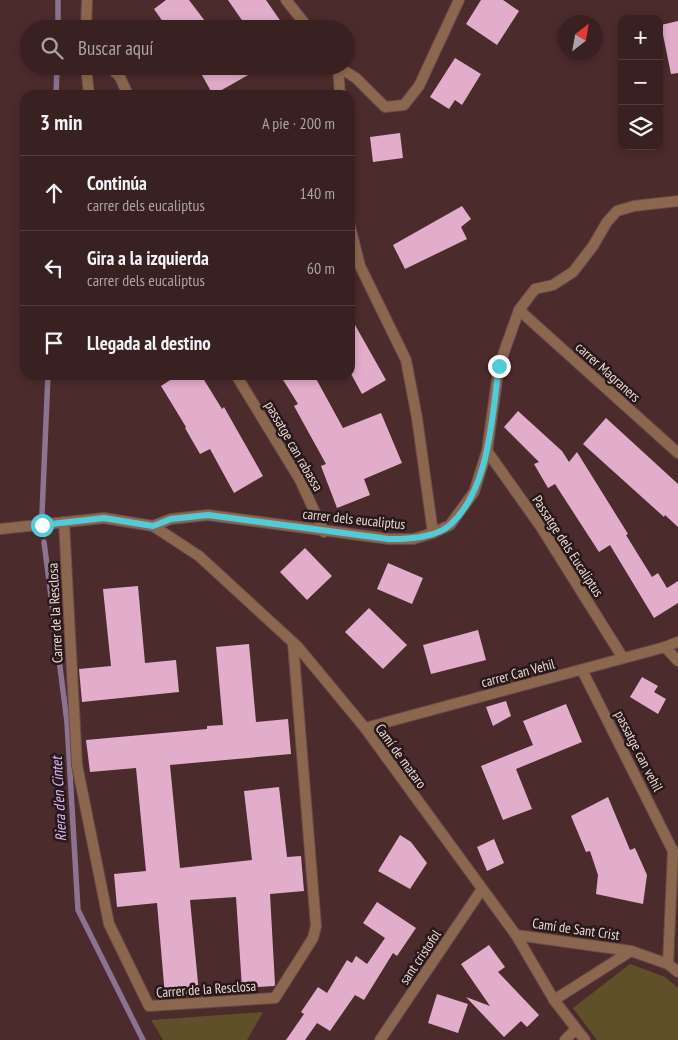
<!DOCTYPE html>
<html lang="es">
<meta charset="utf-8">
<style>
:root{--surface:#392021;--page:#40282a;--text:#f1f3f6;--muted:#aba3a5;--line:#533e3f}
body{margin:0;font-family:"PT Sans Narrow",sans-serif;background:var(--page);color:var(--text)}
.controls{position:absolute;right:15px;top:15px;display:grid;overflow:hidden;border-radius:10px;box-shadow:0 2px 8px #0003}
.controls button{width:45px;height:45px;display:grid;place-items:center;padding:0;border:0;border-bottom:1px solid var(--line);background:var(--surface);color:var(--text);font:25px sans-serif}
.compass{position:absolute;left:558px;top:15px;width:45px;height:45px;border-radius:50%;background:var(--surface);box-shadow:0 2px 8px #0003;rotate:31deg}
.stop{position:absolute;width:15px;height:15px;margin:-11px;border:4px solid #52cbd8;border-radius:50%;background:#fff}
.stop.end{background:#52cbd8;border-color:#fff;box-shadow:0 1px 5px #0008}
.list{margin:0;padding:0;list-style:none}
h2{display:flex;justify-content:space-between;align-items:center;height:65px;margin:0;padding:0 20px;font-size:21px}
h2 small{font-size:16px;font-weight:400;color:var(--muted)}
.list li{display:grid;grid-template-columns:32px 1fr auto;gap:15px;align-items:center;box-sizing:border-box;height:75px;padding:0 20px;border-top:1px solid var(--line)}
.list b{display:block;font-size:19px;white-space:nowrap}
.list p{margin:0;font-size:16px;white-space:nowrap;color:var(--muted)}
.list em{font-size:16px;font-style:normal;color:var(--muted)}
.icon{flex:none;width:28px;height:28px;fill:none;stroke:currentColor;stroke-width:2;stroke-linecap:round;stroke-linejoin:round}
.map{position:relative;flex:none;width:678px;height:1040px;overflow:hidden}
.search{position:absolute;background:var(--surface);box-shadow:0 2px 8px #0003;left:20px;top:20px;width:335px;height:55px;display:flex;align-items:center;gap:12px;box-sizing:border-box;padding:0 18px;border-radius:28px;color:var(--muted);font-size:19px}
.panel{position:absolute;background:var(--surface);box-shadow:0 2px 8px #0003;left:20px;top:90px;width:335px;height:290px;border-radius:15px}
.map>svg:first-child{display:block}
</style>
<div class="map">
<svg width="678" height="1040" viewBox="0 0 678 1040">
<rect width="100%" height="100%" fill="#4c2b2c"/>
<g fill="#5f5029">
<polygon points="630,964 665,977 678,988 678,1040 597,1040 573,1008"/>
<polygon points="263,1012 247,1040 163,1040 151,1020"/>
</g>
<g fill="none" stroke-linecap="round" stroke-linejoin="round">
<g stroke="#8b7391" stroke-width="5.5">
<polyline points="58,29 58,0"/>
<polyline points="56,95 57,66"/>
<polyline points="42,514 48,375"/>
<polyline points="44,542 67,722 78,910 143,1040"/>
</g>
</g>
<g fill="#e2adcb">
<polygon points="166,0 189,0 211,29 168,29 154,9"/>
<polygon points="228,0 266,0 286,29 248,29"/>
<polygon points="481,0 503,0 519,11 497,45 466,24"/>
<polygon points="678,21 678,73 671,74 661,25"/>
<polygon points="455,58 481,74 462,105 455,100 449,109 430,97"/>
<polygon points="197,66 264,66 213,95"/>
<polygon points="400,133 403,158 373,162 370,137"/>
<polygon points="462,206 471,219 461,227 467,239 405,269 393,245"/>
<polygon points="350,316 386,380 362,394 350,372"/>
<polygon points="178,375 201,375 222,409 224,407 263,476 234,493 210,449 200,454 185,428 186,427 161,386"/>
<polygon points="280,375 314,375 343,428 381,413 402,463 364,479 370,495 337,508 321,466 326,464 294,406 298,404"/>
<polygon points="518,411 562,451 569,462 577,452 628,534 626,535 652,577 658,573 667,588 678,581 678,603 654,618 610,545 599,552 555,484 548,488 534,464 539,462 504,427"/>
<polygon points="606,418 678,484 678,527 665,515 664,517 583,444"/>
<polygon points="305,548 332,576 307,600 280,572"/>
<polygon points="388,563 423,578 412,604 377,589"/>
<polygon points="138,586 145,663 176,660 179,692 82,702 79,669 111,666 103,589"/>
<polygon points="369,608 407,645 383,669 345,632"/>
<polygon points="478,630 486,660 431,674 423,645"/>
<polygon points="249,644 256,722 288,719 291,754 170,765 180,868 252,860 244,791 279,787 287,857 301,856 304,891 270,894 275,985 274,986 242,988 236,897 190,900 199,993 165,996 157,903 117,907 114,874 146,871 136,768 90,772 86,740 207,729 207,726 223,725 216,647"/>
<polygon points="642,677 658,686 654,692 666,699 658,714 630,697"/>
<polygon points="506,701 511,716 493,726 486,707"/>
<polygon points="566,704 582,742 516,769 532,809 503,820 481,766 533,745 523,721"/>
<polygon points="608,797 630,850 635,848 647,875 643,904 596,894 598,875 590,851 586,852 571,816"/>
<polygon points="400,835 411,842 427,863 410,889 378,871"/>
<polygon points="494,839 504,863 487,871 477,847"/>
<polygon points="377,902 416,928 397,956 393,953 364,1000 355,995 330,1031 317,1023 305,1040 286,1040 304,1014 301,1012 318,987 327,993 347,960 352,963 356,956 367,964 385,938 363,923"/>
<polygon points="489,945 505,967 498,972 539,1015 527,1027 521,1021 504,1037 466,997 490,1006 461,964"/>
<polygon points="437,994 468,1004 458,1033 428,1023"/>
</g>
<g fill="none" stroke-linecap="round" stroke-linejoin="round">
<g stroke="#694a4b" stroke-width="12">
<g id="minor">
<polyline points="286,0 309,29"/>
<polyline points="86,29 87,0"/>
<polyline points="86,66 89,95"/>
<polyline points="109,66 120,77 128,95"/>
<polyline points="338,66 340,95"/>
<polyline points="338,67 356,78 385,107 404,105 419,86 459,0"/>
<polyline points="350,226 360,266 406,360 417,418 433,533"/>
<polyline points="519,310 678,453"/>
<polyline points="236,375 300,480 324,532"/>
<polyline points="487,451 541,527 623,658"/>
<polyline points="64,522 77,765 109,924 149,1006 275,998 313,938 316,926 293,643"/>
<polyline points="153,526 199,556 298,647 365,728 516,935 554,1000 585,1040"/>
<polyline points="0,529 104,518 153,526 171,519 208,515 389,539 413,539 433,533 450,525 474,492 487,451 499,366 519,310 535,289 553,285 573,272 593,246 607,222 617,211 634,206 678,201"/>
<polyline points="665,647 678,661"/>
<polyline points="582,670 673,851 668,964"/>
<polyline points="365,728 665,647 678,642"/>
<polyline points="516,935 631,951"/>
<polyline points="554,1000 631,951 668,964 678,972"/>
<polyline points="380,1040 482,889"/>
<polyline points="565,1040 576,1029"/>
</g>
</g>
<use href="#minor" stroke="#8c674f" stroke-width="10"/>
</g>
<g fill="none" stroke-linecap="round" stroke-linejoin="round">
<path stroke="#52cbd8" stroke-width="6" d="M42,525L104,518L153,526L171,519L208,515L389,539C408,539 437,538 451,524C490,488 492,415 499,366"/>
</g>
<g text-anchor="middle" stroke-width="5" stroke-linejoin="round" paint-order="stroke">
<g font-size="14" fill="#ecd6d6" stroke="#281919">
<text transform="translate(608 372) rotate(42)" y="5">carrer Magraners</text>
<text transform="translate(294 446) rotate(60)" y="5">passatge can rabassa</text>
<text transform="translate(354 519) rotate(6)" y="5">carrer dels eucaliptus</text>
<text transform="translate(568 546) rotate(57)" y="5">Passatge dels Eucaliptus</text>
<text transform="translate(55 613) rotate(-93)" y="5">Carrer de la Resclosa</text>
<text transform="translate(518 673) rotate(-15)" y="5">carrer Can Vehil</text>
<text transform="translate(639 751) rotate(63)" y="5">passatge can vehil</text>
<text transform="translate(401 756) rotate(54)" y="5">Camí de mataro</text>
<text transform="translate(576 929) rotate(8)" y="5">Camí de Sant Crist</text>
<text transform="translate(420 957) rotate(-56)" y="5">sant cristofol</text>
<text transform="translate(206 989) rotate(-4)" y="5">Carrer de la Resclosa</text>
</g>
<g font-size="15" font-style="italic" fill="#ddb7fc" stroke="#281919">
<text transform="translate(59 799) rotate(-93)" y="5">Riera d'en Cintet</text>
</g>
</g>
</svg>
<div class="controls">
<button>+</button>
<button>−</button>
<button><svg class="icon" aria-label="layers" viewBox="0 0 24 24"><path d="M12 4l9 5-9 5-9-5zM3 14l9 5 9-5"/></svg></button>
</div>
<svg class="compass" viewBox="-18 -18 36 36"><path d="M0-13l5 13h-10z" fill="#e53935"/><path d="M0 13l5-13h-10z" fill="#aba3a5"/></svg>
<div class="stop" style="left:42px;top:525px"></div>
<div class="stop end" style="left:499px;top:366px"></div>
<div class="search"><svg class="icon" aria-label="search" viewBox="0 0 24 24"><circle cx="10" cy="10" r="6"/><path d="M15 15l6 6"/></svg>Buscar aquí</div>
<section class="panel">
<h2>3 min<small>A pie · 200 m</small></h2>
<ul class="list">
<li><svg class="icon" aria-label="ahead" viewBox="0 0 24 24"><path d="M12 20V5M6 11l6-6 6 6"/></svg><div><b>Continúa</b><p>carrer dels eucaliptus</p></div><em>140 m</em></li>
<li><svg class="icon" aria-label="left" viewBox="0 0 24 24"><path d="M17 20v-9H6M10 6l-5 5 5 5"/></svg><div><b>Gira a la izquierda</b><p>carrer dels eucaliptus</p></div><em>60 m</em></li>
<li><svg class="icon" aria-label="arrive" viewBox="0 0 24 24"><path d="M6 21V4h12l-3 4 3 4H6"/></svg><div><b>Llegada al destino</b></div></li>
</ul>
</section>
</div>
